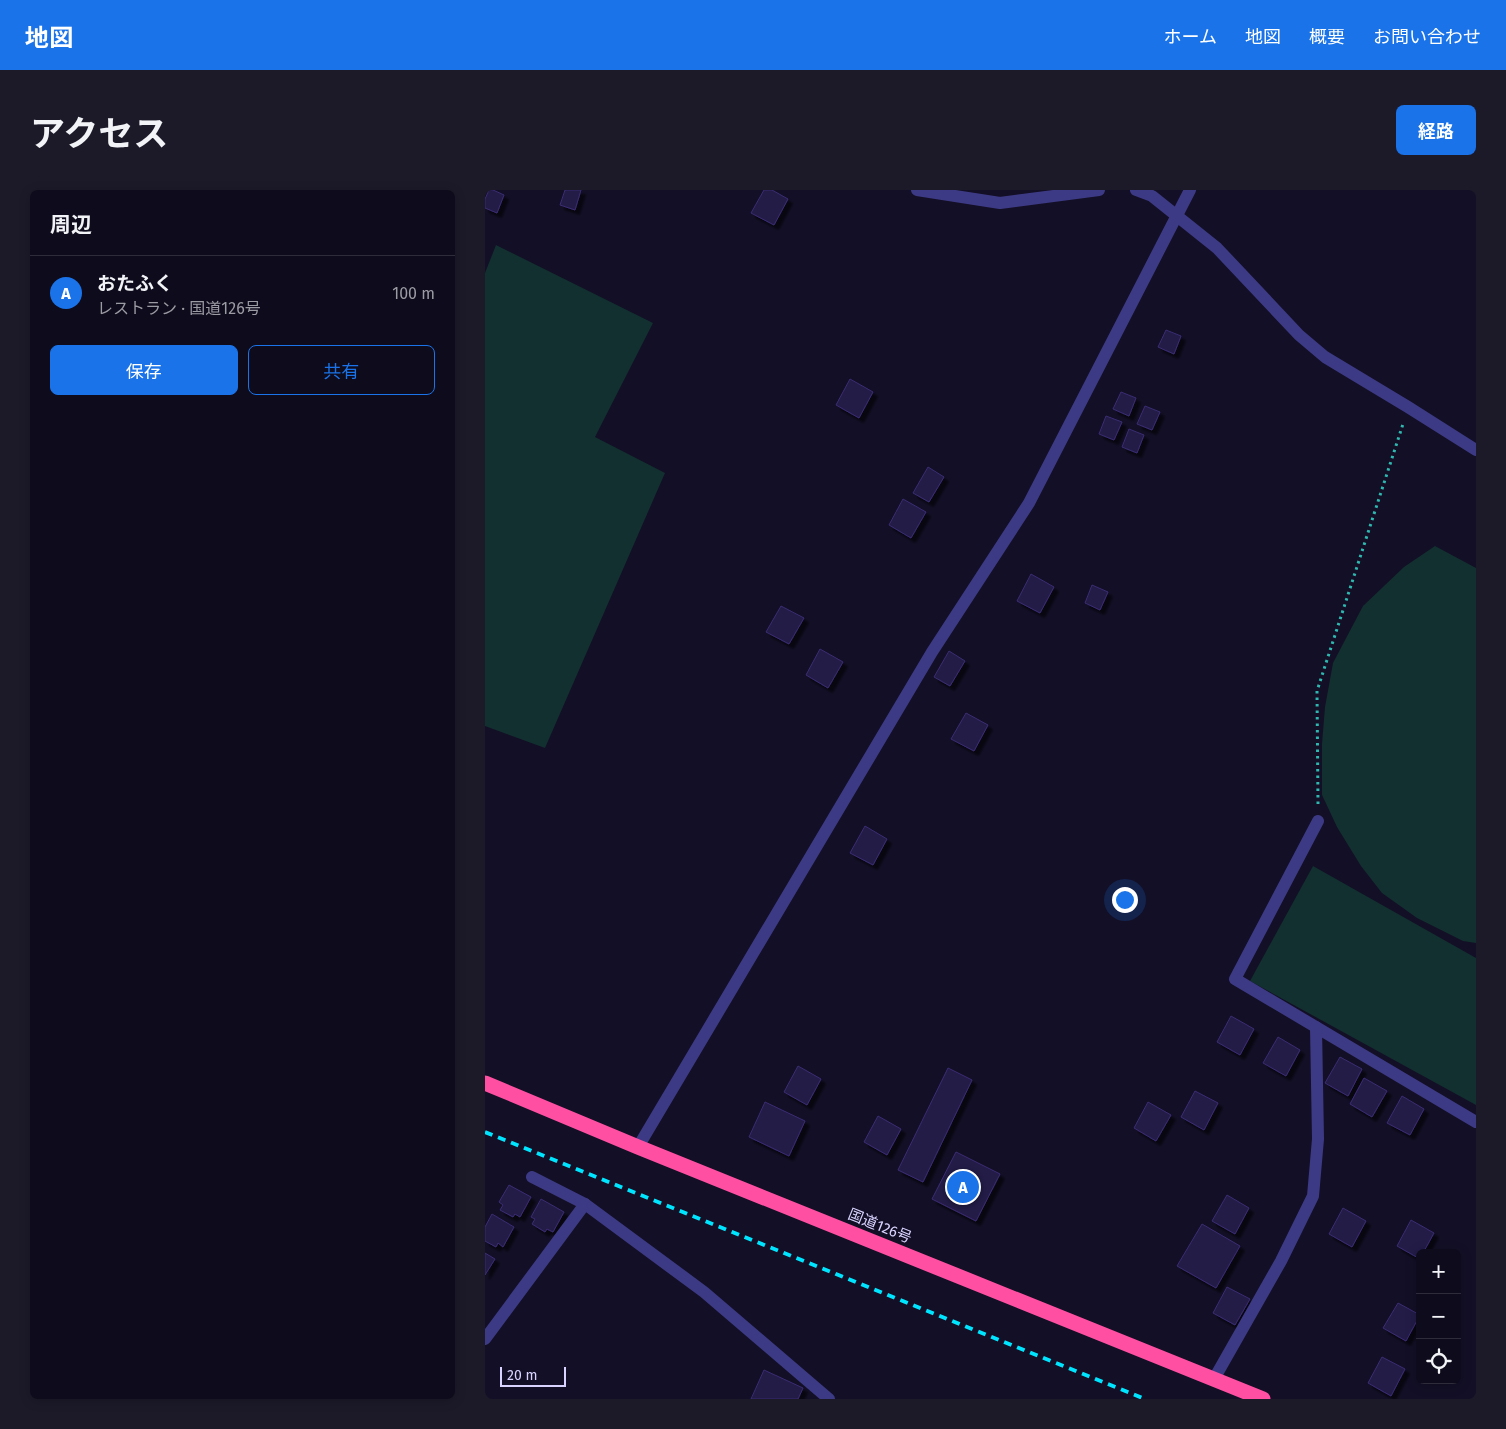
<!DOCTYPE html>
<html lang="ja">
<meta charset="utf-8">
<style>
:root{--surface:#0e0b1c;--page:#1c1929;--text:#f1f3f6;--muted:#9b9ba3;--line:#2e2b3b;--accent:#1a73e8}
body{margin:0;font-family:"Fira Sans","Noto Sans JP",sans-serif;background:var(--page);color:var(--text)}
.controls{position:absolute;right:15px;bottom:15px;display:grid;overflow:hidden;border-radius:8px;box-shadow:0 2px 12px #0003}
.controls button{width:45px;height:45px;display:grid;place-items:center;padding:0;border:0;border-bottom:1px solid var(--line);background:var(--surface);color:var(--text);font:25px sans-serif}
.scale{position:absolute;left:15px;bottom:12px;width:66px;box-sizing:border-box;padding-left:5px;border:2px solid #d9d4ff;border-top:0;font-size:14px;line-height:18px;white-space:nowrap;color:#d9d4ff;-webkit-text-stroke:4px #130f26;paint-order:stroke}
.you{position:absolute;left:639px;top:709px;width:18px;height:18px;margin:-12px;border:4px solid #fff;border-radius:50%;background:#1a73e8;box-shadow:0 0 0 8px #1a73e833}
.badge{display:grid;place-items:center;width:32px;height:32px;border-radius:50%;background:var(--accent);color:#fff;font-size:16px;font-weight:700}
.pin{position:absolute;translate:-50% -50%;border:2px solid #fff;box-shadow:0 1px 5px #0006}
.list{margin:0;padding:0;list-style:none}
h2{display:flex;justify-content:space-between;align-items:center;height:65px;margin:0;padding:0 20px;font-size:21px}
h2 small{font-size:16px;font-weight:400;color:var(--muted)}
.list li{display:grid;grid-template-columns:32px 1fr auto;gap:15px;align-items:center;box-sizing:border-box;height:75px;padding:0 20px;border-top:1px solid var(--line)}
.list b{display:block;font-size:19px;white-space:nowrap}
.list p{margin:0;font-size:16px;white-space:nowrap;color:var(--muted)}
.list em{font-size:16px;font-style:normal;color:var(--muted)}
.actions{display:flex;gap:10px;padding:15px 20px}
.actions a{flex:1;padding:11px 0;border:1px solid var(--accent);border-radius:8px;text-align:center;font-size:18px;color:var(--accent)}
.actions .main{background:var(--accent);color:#fff}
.icon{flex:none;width:28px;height:28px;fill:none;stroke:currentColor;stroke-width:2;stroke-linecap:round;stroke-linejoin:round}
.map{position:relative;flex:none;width:991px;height:1209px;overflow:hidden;border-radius:8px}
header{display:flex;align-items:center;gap:30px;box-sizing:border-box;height:70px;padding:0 25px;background:var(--accent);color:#fff}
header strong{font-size:24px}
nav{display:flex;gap:28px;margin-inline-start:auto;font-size:18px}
.intro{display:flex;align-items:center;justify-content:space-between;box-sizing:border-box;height:120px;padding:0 30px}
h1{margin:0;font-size:35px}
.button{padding:12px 22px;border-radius:8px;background:var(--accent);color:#fff;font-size:18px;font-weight:700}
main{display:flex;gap:30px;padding:0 30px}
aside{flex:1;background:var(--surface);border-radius:8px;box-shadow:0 2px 12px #0003}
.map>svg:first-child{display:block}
</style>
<header>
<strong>地図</strong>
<nav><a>ホーム</a><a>地図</a><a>概要</a><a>お問い合わせ</a></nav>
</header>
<div class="intro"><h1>アクセス</h1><a class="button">経路</a></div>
<main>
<aside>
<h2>周辺<small></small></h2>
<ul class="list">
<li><span class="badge">A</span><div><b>おたふく</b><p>レストラン · 国道126号</p></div><em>100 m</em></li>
</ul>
<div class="actions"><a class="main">保存</a><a>共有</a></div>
</aside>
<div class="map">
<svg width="991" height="1209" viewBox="0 0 991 1209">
<defs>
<filter id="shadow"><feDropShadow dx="4.5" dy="4.5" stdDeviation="1" flood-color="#0009"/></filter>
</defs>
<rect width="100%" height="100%" fill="#130f26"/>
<g fill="#12302f">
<polygon points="11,55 168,133 110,247 180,283 60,558 0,536 0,83"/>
<polygon points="950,356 991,378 991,753 978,751 932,728 897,703 876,676 852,637 837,605 837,554 840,517 848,473 878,416 919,377"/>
<polygon points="828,676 991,768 991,915 765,791"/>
</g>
<g fill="#241b47" stroke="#3b2d73" filter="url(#shadow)">
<polygon points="4,0 8,0 19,5 12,23 0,18 0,9"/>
<polygon points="80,0 96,0 90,20 75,15"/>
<polygon points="279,0 287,0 303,9 289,35 266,23"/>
<polygon points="681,140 696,146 689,164 673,157"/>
<polygon points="365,189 388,202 374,228 351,215"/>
<polygon points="636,202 651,208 644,226 628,219"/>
<polygon points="660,216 675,222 667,240 652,234"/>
<polygon points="621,226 637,232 629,250 614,244"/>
<polygon points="644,239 659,245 652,263 637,257"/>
<polygon points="443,277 459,287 444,312 428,303"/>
<polygon points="418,309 441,322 426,348 404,335"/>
<polygon points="546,384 569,397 555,423 532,411"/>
<polygon points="607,395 623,402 615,420 600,413"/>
<polygon points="296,416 319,428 304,454 281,442"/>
<polygon points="335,459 358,472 343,498 321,485"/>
<polygon points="464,461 480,471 465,496 449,487"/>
<polygon points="481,523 503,535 489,561 466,549"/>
<polygon points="380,636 402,649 388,675 365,663"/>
<polygon points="746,826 769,839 755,865 732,852"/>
<polygon points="793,847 815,860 801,886 778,873"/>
<polygon points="855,867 877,879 863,906 840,893"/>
<polygon points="313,876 336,889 322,915 299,902"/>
<polygon points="463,878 487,890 438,992 413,980"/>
<polygon points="879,888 902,901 887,927 865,914"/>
<polygon points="710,901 733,913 719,940 696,927"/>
<polygon points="917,906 939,919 925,945 902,933"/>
<polygon points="280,912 320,931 304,966 264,947"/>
<polygon points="663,912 686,925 671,951 649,938"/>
<polygon points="393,926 416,939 402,965 379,952"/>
<polygon points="471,962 515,984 491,1031 447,1009"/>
<polygon points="24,995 46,1007 35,1027 30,1024 28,1027 15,1020 18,1015 14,1012"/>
<polygon points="742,1005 764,1018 750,1044 727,1031"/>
<polygon points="56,1009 79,1022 68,1042 62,1039 60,1042 47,1034 50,1029 46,1027"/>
<polygon points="858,1018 881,1031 867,1057 844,1044"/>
<polygon points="7,1024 29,1037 18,1057 13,1053 11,1057 0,1051 0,1037"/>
<polygon points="926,1030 949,1043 938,1063 935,1063 935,1069 912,1056"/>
<polygon points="717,1034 755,1056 731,1098 692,1076"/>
<polygon points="0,1063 10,1069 0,1085"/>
<polygon points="742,1097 765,1109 750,1135 728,1123"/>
<polygon points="913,1113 935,1125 921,1151 898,1138"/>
<polygon points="897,1167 920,1179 906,1206 883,1193"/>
<polygon points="279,1180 318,1198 313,1209 266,1209"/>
</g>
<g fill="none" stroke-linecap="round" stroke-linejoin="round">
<polyline stroke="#2fb8b0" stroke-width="3" stroke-dasharray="2.5 4" stroke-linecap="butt" points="833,614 832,501 918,234"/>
<g stroke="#3d3a85" stroke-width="12">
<polyline points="432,0 515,13 614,0"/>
<polyline points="651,0 667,6 732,58 814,145 840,167 923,217 991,260"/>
<polyline points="833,631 750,789 991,932"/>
<polyline points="153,957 447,462 544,313 705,0"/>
<polyline points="47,987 100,1014 219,1102 344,1209"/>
<polyline points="0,1149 100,1014"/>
<polyline points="729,1189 796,1071 828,1006 833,949 831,837"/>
</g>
<polyline stroke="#ff4fa3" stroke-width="15" points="0,893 153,957 778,1209"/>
<polyline stroke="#00e5ff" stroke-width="4" stroke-dasharray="8 6" stroke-linecap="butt" points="0,942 660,1209"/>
</g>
<g text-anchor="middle" stroke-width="4" stroke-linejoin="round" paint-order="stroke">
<g font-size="15" fill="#d9d4ff" stroke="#130f26">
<text transform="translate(395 1036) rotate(22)" y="5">国道126号</text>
</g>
</g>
</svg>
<div class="controls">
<button>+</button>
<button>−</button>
<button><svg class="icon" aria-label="locate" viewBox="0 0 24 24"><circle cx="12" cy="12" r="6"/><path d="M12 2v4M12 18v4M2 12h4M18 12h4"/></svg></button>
</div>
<div class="scale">20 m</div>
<div class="you"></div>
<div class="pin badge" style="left:478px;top:997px">A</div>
</div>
</main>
